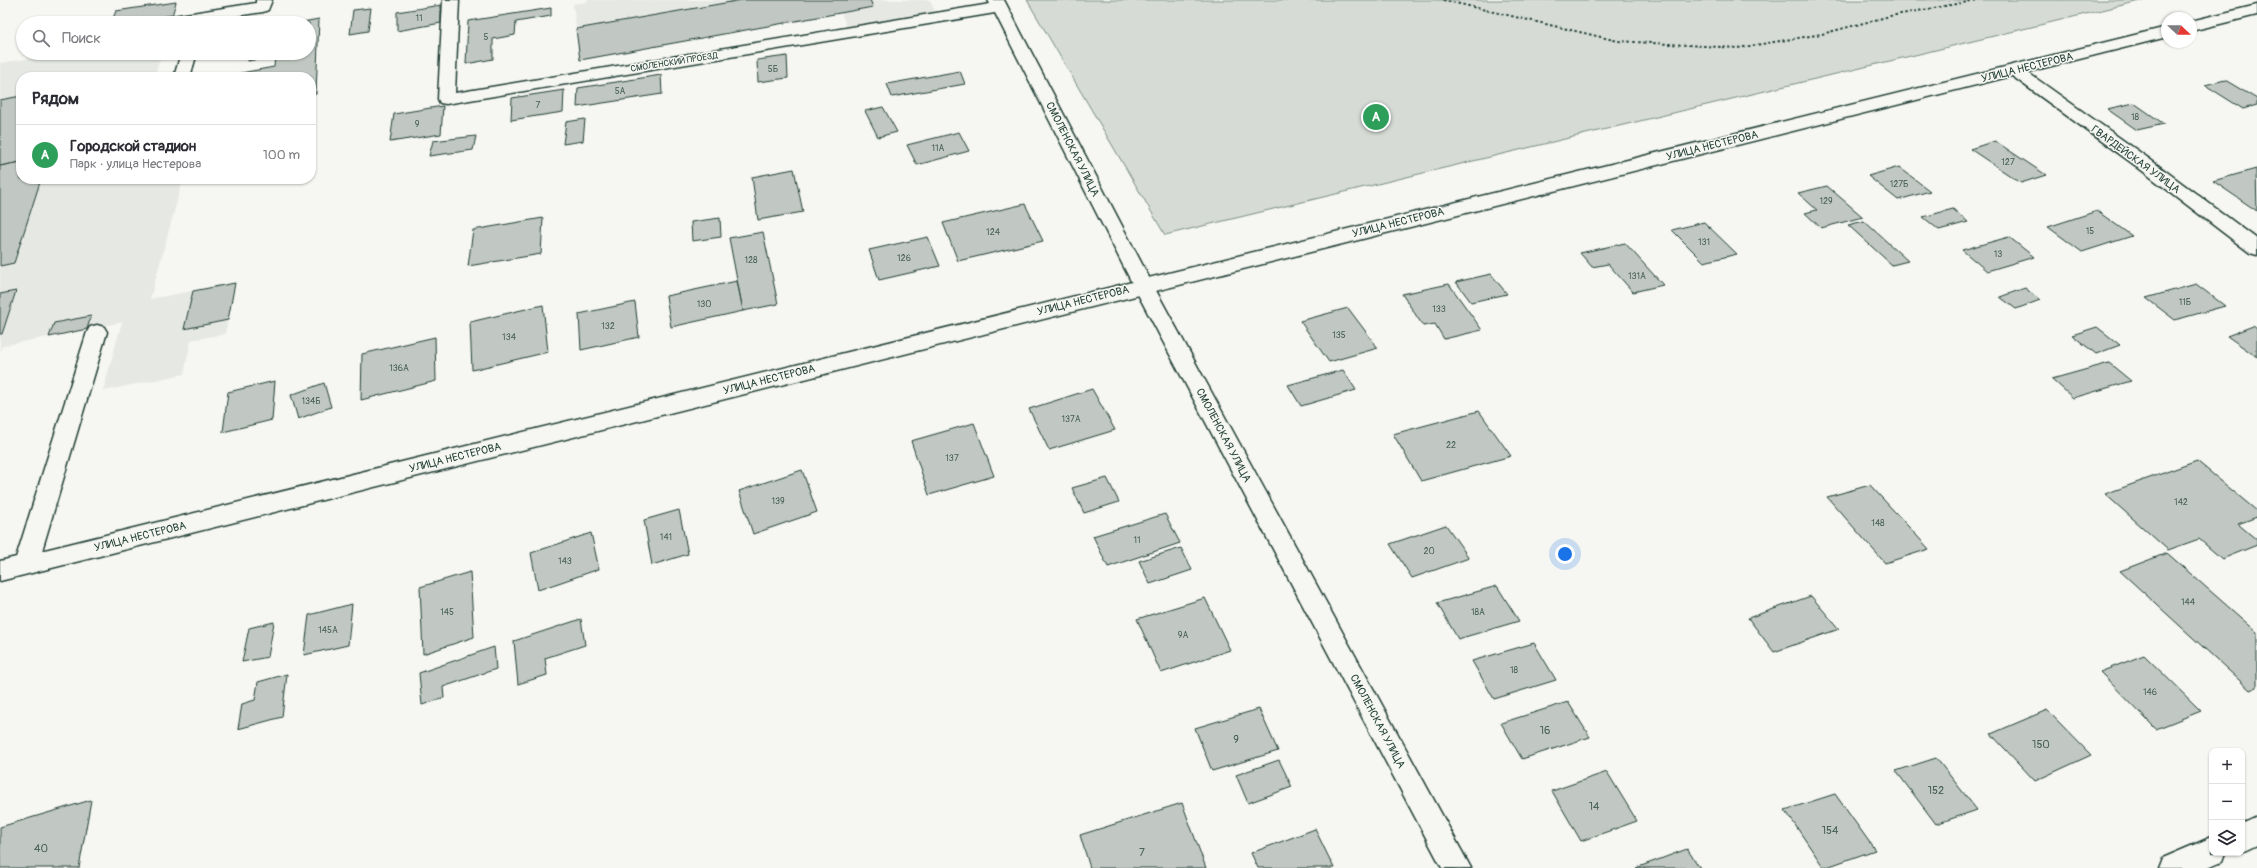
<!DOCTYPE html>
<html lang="ru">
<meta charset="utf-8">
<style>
:root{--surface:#fff;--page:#f2f2f3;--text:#2b2b33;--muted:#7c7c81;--line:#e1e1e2;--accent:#2563eb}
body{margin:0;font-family:Pangolin,sans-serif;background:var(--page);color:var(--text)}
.controls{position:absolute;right:12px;bottom:12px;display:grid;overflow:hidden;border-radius:8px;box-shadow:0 1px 3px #0004}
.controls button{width:36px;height:36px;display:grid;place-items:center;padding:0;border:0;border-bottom:1px solid var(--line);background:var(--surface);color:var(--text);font:20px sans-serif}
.compass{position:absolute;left:2161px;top:12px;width:36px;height:36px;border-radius:50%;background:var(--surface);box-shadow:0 1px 3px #0004;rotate:112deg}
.you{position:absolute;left:1565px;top:554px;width:14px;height:14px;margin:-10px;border:3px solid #fff;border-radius:50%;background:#1a73e8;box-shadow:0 0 0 6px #1a73e833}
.badge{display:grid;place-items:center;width:26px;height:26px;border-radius:50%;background:var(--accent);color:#fff;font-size:13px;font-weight:700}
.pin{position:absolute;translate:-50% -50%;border:2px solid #fff;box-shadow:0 1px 4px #0006}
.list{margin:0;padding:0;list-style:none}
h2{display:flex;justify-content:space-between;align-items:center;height:52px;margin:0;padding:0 16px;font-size:17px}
h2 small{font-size:13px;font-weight:400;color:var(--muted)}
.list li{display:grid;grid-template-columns:26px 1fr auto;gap:12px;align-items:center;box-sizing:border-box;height:60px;padding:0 16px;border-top:1px solid var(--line)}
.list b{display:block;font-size:15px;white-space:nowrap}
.list p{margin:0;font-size:13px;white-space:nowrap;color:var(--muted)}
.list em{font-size:13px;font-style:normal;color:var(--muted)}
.icon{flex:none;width:22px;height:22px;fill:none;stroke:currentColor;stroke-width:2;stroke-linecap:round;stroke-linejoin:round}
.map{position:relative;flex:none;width:2257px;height:868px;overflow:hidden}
.search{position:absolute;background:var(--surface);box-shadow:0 1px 3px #0004;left:16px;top:16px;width:300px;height:44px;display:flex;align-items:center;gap:10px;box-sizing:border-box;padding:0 14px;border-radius:22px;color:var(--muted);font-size:15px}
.panel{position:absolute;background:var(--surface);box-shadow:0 1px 3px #0004;left:16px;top:72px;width:300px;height:112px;border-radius:16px}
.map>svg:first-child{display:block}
</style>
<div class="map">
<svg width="2257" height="868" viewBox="0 0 2257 868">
<rect width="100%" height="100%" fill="#f6f6f2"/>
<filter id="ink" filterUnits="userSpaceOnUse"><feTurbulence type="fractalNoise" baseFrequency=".025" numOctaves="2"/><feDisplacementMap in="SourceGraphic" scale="8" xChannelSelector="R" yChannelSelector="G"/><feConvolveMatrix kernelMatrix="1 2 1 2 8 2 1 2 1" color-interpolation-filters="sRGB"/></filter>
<g filter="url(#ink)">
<g fill="#e6e8e4">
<polygon points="587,0 930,0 936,14 848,30 841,13 580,60 573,4 587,2"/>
<polygon points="64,53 162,53 154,77 21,77 21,179 183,179 150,299 235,283 225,334 191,340 184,374 103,391 122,322 2,346 0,351 0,63"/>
</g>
<polygon fill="#d6dbd6" stroke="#7a8c85" points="1027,0 2144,0 1165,235"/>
<g fill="#c1c8c3" stroke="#1f3d34">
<polygon points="742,0 870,0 873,7 580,60 576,29"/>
<polygon points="176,2 172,16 111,23 116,11"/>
<polygon points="441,5 441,23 397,31 397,12"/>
<polygon points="371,8 368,31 350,34 353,10"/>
<polygon points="551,8 551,16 516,22 515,35 493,39 493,59 466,64 468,21"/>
<polygon points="319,19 316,94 311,95 311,77 219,77 274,67 275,56 248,61 249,53 309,53 309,23 297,23"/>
<polygon points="787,56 788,78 758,82 757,60"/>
<polygon points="960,71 965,84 892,97 887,84"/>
<polygon points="661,75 662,94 577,107 578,88"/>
<polygon points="2225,80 2257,99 2257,105 2243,109 2205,85"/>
<polygon points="564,90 563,112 511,120 512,98"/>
<polygon points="21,96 21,162 0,166 0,100"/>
<polygon points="2134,103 2164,124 2137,130 2107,109"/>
<polygon points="443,106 441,134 390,142 394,114"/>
<polygon points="883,107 897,132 878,137 865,111"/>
<polygon points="585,119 583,141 563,144 566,122"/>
<polygon points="959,132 969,151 917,165 907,145"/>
<polygon points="476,136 473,150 429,156 433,141"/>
<polygon points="1995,141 2046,175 2021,183 1970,149"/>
<polygon points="21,162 21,179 41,179 14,263 0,266 0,166"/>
<polygon points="1899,167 1930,191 1898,200 1868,176"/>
<polygon points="794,169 803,212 758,220 752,177"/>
<polygon points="2256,169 2257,211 2213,181"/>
<polygon points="1827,186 1863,217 1821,228 1805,213 1817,210 1798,193"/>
<polygon points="1025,204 1043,241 958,261 943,223"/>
<polygon points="1953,209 1968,222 1939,230 1923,217"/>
<polygon points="2097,211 2132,236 2082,252 2048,227"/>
<polygon points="543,218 541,254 468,266 473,230"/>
<polygon points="720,218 721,237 692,241 691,222"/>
<polygon points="1864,221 1908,261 1892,265 1848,225"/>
<polygon points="1704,222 1737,254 1704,262 1672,230"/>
<polygon points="763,232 778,304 743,311 729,238"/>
<polygon points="928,237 940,266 879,280 869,250"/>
<polygon points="2009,237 2034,257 1987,271 1962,250"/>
<polygon points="1625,243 1663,285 1633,292 1608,264 1592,267 1580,253"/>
<polygon points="1491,274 1507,294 1471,302 1456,282"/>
<polygon points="737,281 743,311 671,327 666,296"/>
<polygon points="235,283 228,320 184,329 193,291"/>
<polygon points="1449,284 1482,330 1444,339 1435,324 1423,326 1402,294"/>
<polygon points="2196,284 2225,306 2175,320 2146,298"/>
<polygon points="2025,288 2040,300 2016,309 2000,297"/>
<polygon points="16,291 2,334 0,334 0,294"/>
<polygon points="635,302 639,337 581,350 579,314"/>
<polygon points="543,305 548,352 472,370 470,322"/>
<polygon points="1348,308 1378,348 1329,362 1300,321"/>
<polygon points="91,316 87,329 49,337 54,323"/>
<polygon points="2253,326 2257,329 2257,357 2227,336"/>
<polygon points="2097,327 2120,345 2096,354 2072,335"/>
<polygon points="435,337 436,381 361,400 362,354"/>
<polygon points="2109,363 2131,381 2073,398 2052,379"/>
<polygon points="1343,370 1356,390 1301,406 1288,385"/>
<polygon points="275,381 272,420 223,432 228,392"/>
<polygon points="324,383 331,407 298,419 291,395"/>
<polygon points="1092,389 1115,430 1049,450 1029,409"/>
<polygon points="1479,411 1511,456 1421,481 1393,434"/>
<polygon points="974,423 994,476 929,495 911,441"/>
<polygon points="2197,461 2257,511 2257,517 2238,524 2257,540 2257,545 2222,559 2199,539 2168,550 2105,494"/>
<polygon points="802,470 817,512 753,534 739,491"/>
<polygon points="1107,478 1119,502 1084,513 1072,488"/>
<polygon points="1870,485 1929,549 1885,563 1827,497"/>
<polygon points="679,510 688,554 652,565 644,520"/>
<polygon points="1165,514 1180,543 1108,567 1093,536"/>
<polygon points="1446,525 1469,558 1412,578 1390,544"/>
<polygon points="591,533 599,569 538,590 531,553"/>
<polygon points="1181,548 1192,570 1150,584 1139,561"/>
<polygon points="2167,553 2257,632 2257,687 2250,690 2120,571"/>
<polygon points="470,572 474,637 423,654 420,587"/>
<polygon points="1497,586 1519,621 1458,639 1437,603"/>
<polygon points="1811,596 1839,629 1774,652 1748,618"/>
<polygon points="1205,598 1230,650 1161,673 1137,619"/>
<polygon points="352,604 348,645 304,655 309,615"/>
<polygon points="581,619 585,645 545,658 547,675 518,684 514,641"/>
<polygon points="274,622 268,657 242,662 249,628"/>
<polygon points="1534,643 1556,680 1494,699 1472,661"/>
<polygon points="494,647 496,669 443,687 444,698 422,705 419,673"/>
<polygon points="2144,655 2201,711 2156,729 2100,672"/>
<polygon points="287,674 282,717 238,729 242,704 255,700 258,682"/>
<polygon points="1568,702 1590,737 1522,759 1501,723"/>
<polygon points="1259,709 1278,751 1212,771 1195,728"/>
<polygon points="2047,710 2091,755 2035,781 1991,734"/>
<polygon points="1936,758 1977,810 1936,824 1896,771"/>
<polygon points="1279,760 1292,787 1248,803 1236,775"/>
<polygon points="1607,772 1637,821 1581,841 1552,791"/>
<polygon points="1835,794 1875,850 1824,868 1785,810"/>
<polygon points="91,800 79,868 0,868 0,827"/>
<polygon points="1182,803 1206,868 1090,868 1080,835"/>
<polygon points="1315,829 1334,868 1258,868 1251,853"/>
<polygon points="1687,849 1700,868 1636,868"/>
</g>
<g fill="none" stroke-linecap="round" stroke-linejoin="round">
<g stroke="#1f3d34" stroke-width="3">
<g id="minor">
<polygon points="256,0 272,0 268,10 263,12 190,23 152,23 154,20 160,18 256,3"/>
<polygon points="443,0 459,0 455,93 990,4 988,0 1004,0 1153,285 1471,868 1442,868 1133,285 995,13 446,104 440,103 438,99"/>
<polygon points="181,53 197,53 190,77 174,77"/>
<polygon points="2014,65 2020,67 2148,158 2257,239 2257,255 2250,253 2136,166 2008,73 2006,70 2008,67"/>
<polygon points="97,325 104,327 107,332 38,564 34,571 26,574 18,571 14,564 87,332 90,327"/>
<polygon points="2257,817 2257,845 2242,852 2242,824"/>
<polygon points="2212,837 2212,853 2225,853 2222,861 2206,868 2159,868 2163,858"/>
</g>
</g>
<g stroke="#1f3d34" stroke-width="3">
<g id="major">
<polygon points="2257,5 2257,15 2191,31 2191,21"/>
<polygon points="2167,27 2167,37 0,581 0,561"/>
</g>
</g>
<polyline stroke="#1f3d34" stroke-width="2" stroke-dasharray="2.5 2.5" stroke-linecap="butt" points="1443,0 1618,41 1738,48 1822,34 1890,16 1978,0"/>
<use href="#minor" fill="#f6f6f2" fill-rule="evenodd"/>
<use href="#major" fill="#f6f6f2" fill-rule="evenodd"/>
</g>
</g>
<g text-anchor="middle" stroke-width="3" stroke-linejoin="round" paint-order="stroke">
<g font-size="9" fill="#486058">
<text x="419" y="21">11</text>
<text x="486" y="40">5</text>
<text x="773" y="72">5Б</text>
<text x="620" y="94">5А</text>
<text x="538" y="108">7</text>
<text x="2135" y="120">18</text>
<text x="417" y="127">9</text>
<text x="938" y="151">11А</text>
<text x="2008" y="165">127</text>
<text x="1899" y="187">127Б</text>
<text x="1826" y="204">129</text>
<text x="2090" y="234">15</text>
<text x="993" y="235">124</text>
<text x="1704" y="245">131</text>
<text x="1998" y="257">13</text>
<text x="904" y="261">126</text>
<text x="751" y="263">128</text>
<text x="1637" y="279">131А</text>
<text x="2185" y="305">11Б</text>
<text x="704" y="307">130</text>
<text x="1439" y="312">133</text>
<text x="608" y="329">132</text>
<text x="1339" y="338">135</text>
<text x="509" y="340">134</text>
<text x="399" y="371">136А</text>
<text x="311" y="404">134Б</text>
<text x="1071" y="422">137А</text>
<text x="1451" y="448">22</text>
<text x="952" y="461">137</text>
<text x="778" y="504">139</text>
<text x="2181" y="505">142</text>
<text x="1878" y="526">148</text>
<text x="666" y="540">141</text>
<text x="1137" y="543">11</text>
<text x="1429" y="554">20</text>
<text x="565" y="564">143</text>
<text x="2188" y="605">144</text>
<text x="447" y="615">145</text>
<text x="1478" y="615">18А</text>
<text x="328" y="633">145А</text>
<text x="1183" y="638">9А</text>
<text x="1514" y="673">18</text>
<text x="2150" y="695">146</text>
</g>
<g font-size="9" fill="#1f3d34" stroke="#f6f6f2">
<text transform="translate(674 62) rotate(-9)" y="3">СМОЛЕНСКИЙ ПРОЕЗД</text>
</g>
<g font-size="11" fill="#1f3d34" stroke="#f6f6f2">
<text transform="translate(2027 67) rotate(-14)" y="4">УЛИЦА НЕСТЕРОВА</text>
<text transform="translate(1712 145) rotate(-14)" y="4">УЛИЦА НЕСТЕРОВА</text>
<text transform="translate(1073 149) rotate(63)" y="4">СМОЛЕНСКАЯ УЛИЦА</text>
<text transform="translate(2136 159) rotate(36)" y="4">ГВАРДЕЙСКАЯ УЛИЦА</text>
<text transform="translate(1398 222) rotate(-14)" y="4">УЛИЦА НЕСТЕРОВА</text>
<text transform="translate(1083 300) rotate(-14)" y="4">УЛИЦА НЕСТЕРОВА</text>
<text transform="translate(769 379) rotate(-14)" y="4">УЛИЦА НЕСТЕРОВА</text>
<text transform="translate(1224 435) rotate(62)" y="4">СМОЛЕНСКАЯ УЛИЦА</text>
<text transform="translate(455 457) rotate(-14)" y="4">УЛИЦА НЕСТЕРОВА</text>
<text transform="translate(140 536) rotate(-14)" y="4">УЛИЦА НЕСТЕРОВА</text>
<text transform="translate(1378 721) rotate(62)" y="4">СМОЛЕНСКАЯ УЛИЦА</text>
</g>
<g font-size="11" fill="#486058">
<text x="1545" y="734">16</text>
<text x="1236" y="743">9</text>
<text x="2041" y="748">150</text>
<text x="1936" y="794">152</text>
<text x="1594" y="810">14</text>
<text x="1830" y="834">154</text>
<text x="41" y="852">40</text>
<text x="1142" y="856">7</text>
</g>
</g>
</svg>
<div class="controls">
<button>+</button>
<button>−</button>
<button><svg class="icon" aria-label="layers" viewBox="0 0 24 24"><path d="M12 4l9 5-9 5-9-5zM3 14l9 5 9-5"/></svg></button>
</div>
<svg class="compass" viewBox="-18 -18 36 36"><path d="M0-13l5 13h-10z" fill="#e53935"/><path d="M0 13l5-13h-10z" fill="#7c7c81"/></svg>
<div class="you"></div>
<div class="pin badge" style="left:1376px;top:117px;background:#2e9e5b">A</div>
<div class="search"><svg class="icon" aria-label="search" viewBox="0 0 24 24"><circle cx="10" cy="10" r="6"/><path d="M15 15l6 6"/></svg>Поиск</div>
<section class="panel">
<h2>Рядом<small></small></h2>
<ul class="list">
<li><span class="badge" style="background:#2e9e5b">A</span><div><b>Городской стадион</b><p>Парк · улица Нестерова</p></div><em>100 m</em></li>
</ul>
</section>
</div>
